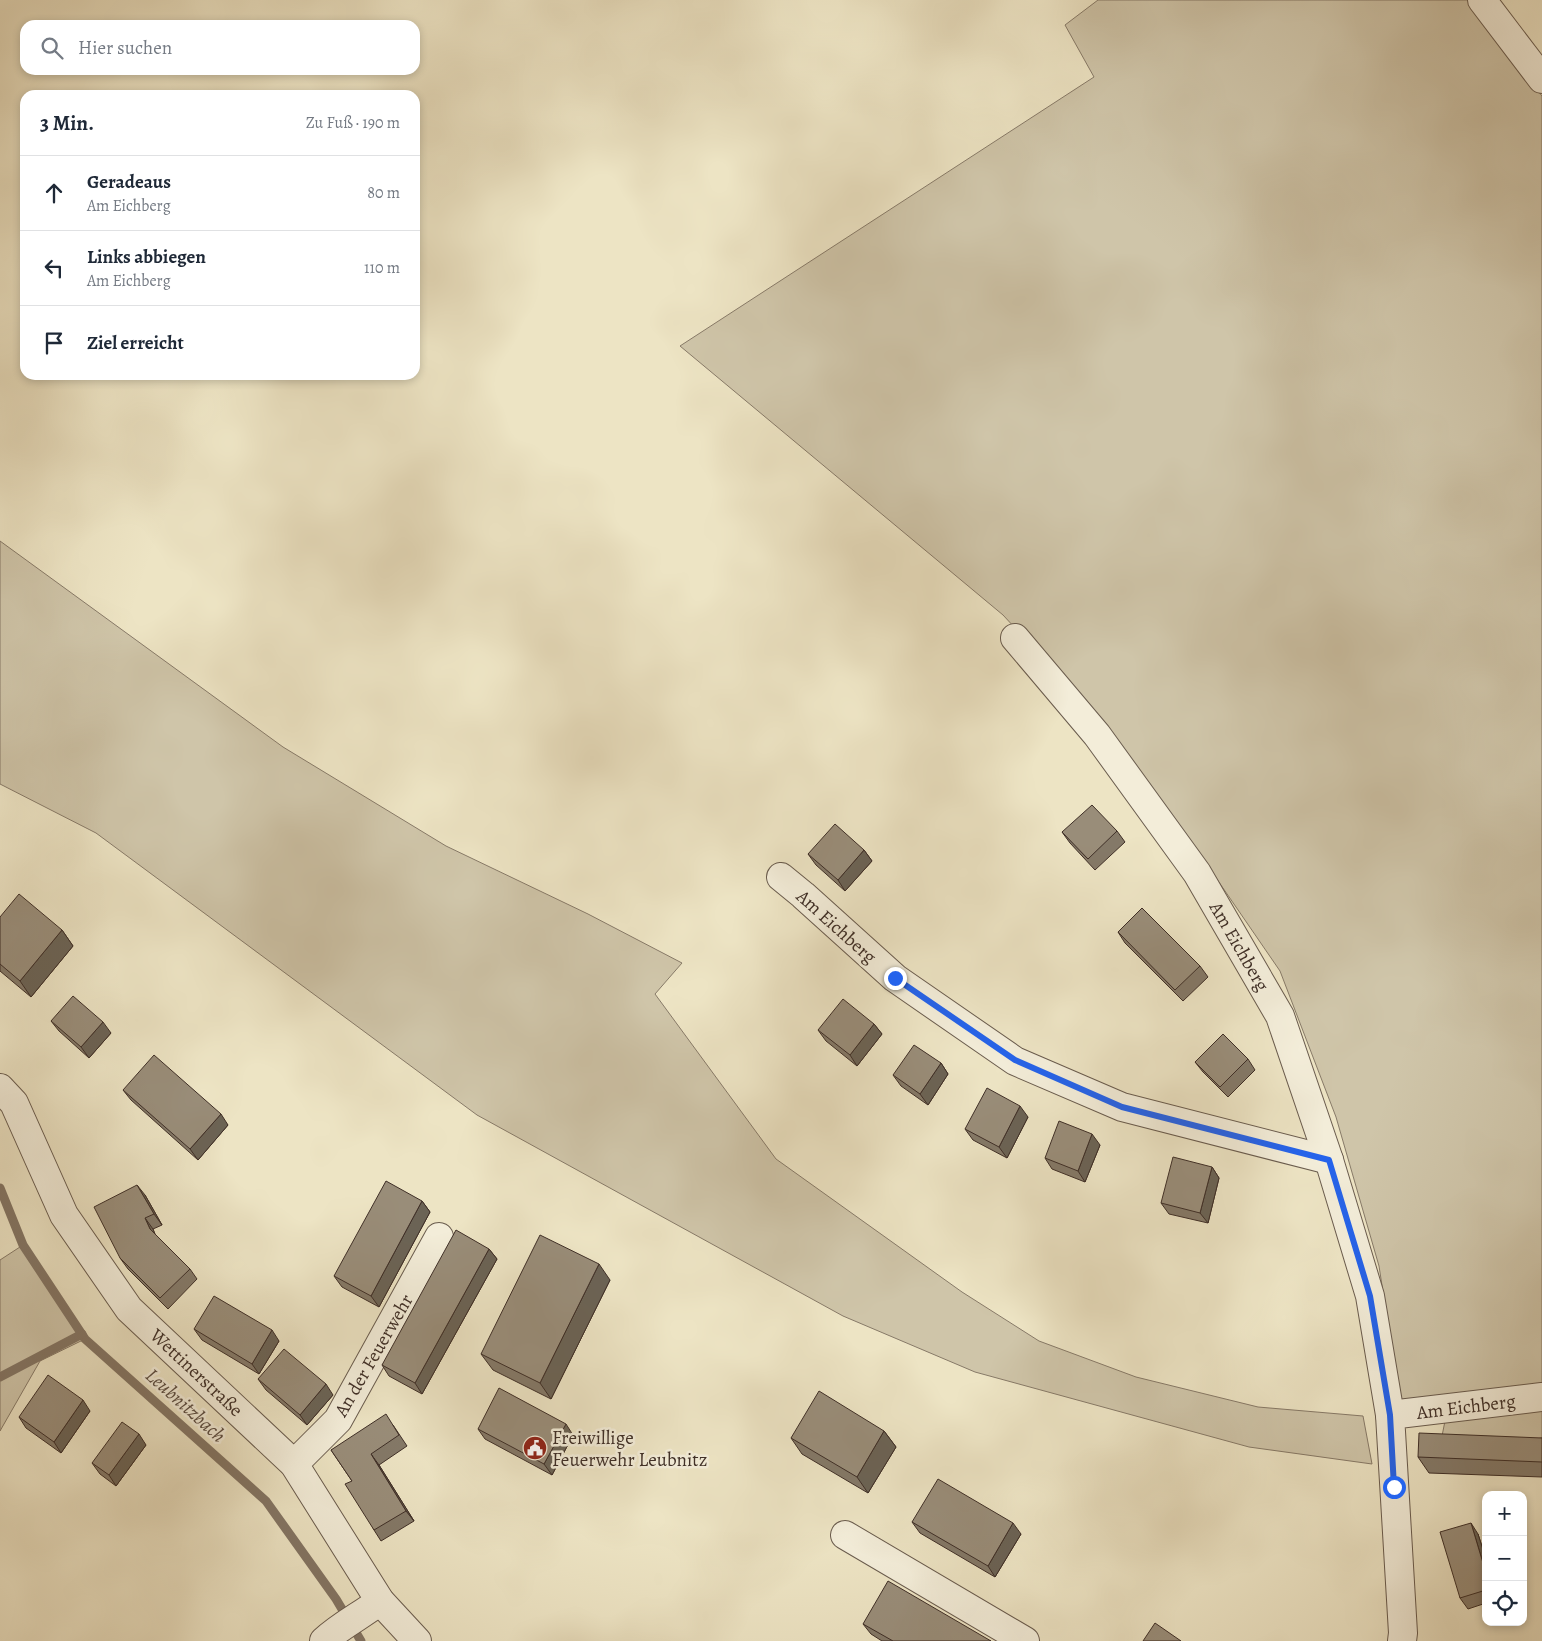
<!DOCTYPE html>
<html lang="de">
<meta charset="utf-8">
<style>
:root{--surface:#fff;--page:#f6f6f7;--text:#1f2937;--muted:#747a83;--line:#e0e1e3}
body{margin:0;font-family:Alegreya,serif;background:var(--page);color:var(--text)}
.controls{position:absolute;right:15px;bottom:15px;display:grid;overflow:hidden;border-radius:10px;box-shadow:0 2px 8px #0003}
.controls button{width:45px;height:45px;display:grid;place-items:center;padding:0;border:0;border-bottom:1px solid var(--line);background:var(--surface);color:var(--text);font:25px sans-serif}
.stop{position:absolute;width:15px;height:15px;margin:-11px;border:4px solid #2563eb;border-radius:50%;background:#fff}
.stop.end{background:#2563eb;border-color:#fff;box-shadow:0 1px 5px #0008}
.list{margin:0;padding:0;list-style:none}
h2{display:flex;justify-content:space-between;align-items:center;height:65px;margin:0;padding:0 20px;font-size:21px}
h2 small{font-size:16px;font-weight:400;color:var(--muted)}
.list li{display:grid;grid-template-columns:32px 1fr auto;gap:15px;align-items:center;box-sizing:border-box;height:75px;padding:0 20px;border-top:1px solid var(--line)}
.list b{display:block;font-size:19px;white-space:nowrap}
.list p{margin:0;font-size:16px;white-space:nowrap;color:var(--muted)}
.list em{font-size:16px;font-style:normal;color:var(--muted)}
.icon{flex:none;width:28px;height:28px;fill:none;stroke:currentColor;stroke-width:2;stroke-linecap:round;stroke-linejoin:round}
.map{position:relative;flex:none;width:1542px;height:1641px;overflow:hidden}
.search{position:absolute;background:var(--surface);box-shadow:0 2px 8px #0003;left:20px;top:20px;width:400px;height:55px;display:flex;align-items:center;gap:12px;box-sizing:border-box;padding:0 18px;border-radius:15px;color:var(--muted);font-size:19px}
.panel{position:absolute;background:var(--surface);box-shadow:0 2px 8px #0003;left:20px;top:90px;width:400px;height:290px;border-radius:15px}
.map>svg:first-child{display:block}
</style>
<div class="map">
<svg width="1542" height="1641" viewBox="0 0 1542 1641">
<rect width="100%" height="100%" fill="#ede4c4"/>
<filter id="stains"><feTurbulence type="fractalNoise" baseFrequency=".004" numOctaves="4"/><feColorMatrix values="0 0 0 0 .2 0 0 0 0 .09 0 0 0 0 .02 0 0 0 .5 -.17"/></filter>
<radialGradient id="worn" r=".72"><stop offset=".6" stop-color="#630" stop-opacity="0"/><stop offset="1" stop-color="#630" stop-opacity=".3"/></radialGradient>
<g fill="#cfc5a9" stroke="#877a68">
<polygon points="1098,0 1468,0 1542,96 1542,1384 1400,1401 1379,1266 1336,1117 1280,971 1192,843 1053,669 1003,615 680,346 1094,77 1065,25"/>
<polygon points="0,541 283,747 446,846 588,914 682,963 655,994 776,1159 962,1292 1039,1341 1136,1377 1258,1407 1363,1416 1372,1464 1249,1447 975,1372 843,1316 477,1115 96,833 0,784"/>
<polygon points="23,1245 85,1339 40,1361 0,1431 0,1260"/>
<polygon points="1542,1410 1542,1444 1439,1451 1445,1421"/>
</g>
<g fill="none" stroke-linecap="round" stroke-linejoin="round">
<g stroke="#847665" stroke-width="9">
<polyline points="0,1188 23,1245 85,1339 266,1501 336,1599 361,1641"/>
<polyline points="0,1377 82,1334"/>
</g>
<g stroke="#6a5c4e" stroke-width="30">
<g id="minor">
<polyline points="1482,0 1542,79"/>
<polyline points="1015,638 1097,735 1197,873 1280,1016 1329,1160 1370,1296 1390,1415"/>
<polyline points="781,877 803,895 895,978 1015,1061 1122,1107 1329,1160"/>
<polyline points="0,1088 14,1103 64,1215 129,1309 294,1464 380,1601 417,1641"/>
<polyline points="294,1464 338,1420 439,1237"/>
<polyline points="845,1535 1025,1641"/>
<path d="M324,1641C341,1625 362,1615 380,1601"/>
<polyline points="1402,1641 1403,1633 1390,1415 1542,1397"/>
</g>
</g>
<use href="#minor" stroke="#f3edd9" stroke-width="28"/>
</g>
<g fill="#847968" stroke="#3f2f27">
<polygon points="1117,831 1125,842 1095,870 1070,843 1062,832"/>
<polygon points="864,850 872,861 845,891 816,865 808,854"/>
<polygon points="0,917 62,930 73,946 31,997 0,971"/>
<polygon points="1118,932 1200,966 1208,977 1183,1001 1125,943"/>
<polygon points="51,1021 111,1033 89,1058 59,1031"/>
<polygon points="874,1024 882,1034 857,1066 826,1041 818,1030"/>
<polygon points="1248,1059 1255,1070 1228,1097 1203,1072 1195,1062"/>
<polygon points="941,1063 948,1074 928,1105 901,1086 893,1075"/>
<polygon points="123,1090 228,1125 198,1160 131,1100"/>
<polygon points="1028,1117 1007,1158 973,1140 965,1129"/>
<polygon points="1100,1145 1085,1182 1052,1169 1045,1158"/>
<polygon points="1212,1167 1219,1178 1208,1223 1169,1214 1161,1203"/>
<polygon points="145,1195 162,1225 153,1229 155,1234 190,1269 197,1279 168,1309 128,1269 120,1258"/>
<polygon points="422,1201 430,1212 379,1307 342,1287 334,1276"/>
<polygon points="489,1249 497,1259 422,1394 389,1376 382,1365"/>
<polygon points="610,1280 551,1399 493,1370 481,1354"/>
<polygon points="194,1329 279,1341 259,1374 202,1340"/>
<polygon points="258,1379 333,1395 307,1425 266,1390"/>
<polygon points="90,1411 61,1453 26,1428 19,1417"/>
<polygon points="393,1425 407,1446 379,1465 414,1521 381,1541 374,1530 352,1481 331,1450"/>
<polygon points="478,1429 573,1435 552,1475 485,1439"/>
<polygon points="884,1431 896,1447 868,1493 802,1454 791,1438"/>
<polygon points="1542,1438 1542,1477 1429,1473 1418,1457"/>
<polygon points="146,1445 116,1486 100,1474 92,1463"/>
<polygon points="912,1522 1021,1534 995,1577 920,1533"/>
<polygon points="1478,1534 1486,1559 1486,1603 1468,1609 1460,1598"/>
<polygon points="863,1624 991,1641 882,1641 871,1634"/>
</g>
<g fill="#6b6355" stroke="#3f2f27">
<polygon points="864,850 872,861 845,891 838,880"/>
<polygon points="62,930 73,946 31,997 20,981"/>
<polygon points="103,1022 111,1033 89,1058 81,1047"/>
<polygon points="874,1024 882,1034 857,1066 850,1055"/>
<polygon points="941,1063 948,1074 928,1105 920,1094"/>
<polygon points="1020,1106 1028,1117 1007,1158 999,1147"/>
<polygon points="221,1114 228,1125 198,1160 190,1149"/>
<polygon points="1092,1134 1100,1145 1085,1182 1078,1171"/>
<polygon points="1212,1167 1219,1178 1208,1223 1200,1213"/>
<polygon points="137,1185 145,1195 162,1225 154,1214"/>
<polygon points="422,1201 430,1212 379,1307 371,1296"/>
<polygon points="145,1218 153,1229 157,1240 150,1229"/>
<polygon points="489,1249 497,1259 422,1394 415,1383"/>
<polygon points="599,1264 610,1280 551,1399 540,1383"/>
<polygon points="272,1330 279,1341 259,1374 252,1364"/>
<polygon points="326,1384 333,1395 307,1425 300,1415"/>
<polygon points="83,1400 90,1411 61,1453 54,1442"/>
<polygon points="566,1424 573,1435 552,1475 544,1464"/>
<polygon points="884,1431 896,1447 868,1493 857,1477"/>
<polygon points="139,1434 146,1445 116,1486 109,1475"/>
<polygon points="371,1454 379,1465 414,1521 406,1511"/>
<polygon points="1013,1523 1021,1534 995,1577 988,1566"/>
<polygon points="1471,1523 1478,1534 1486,1559 1486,1573"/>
</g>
<g fill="#998d79" stroke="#3f2f27">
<polygon points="1092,805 1117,831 1088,859 1062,832"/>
<polygon points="835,824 864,850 838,880 808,854"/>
<polygon points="19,894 62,930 20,981 0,964 0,917"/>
<polygon points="1142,908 1200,966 1175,990 1118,932"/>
<polygon points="73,996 103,1022 81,1047 51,1021"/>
<polygon points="843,999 874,1024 850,1055 818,1030"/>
<polygon points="1223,1034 1248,1059 1220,1087 1195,1062"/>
<polygon points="914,1045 941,1063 920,1094 893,1075"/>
<polygon points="154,1055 221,1114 190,1149 123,1090"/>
<polygon points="987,1088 1020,1106 999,1147 965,1129"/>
<polygon points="1059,1121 1092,1134 1078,1171 1045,1158"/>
<polygon points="1173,1157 1212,1167 1200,1213 1161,1203"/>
<polygon points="386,1181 422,1201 371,1296 334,1276"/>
<polygon points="137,1185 154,1214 145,1218 150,1229 190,1269 160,1298 120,1258 94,1207"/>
<polygon points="456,1230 489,1249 415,1383 382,1365"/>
<polygon points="540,1235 599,1264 540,1383 481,1354"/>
<polygon points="214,1296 272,1330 252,1364 194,1329"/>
<polygon points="284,1349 326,1384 300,1415 258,1379"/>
<polygon points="48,1375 83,1400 54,1442 19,1417"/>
<polygon points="499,1388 566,1424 544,1464 478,1429"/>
<polygon points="819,1391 884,1431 857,1477 791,1438"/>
<polygon points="386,1414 399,1435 371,1454 406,1511 374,1530 345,1484 352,1481 331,1450"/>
<polygon points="122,1422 139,1434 109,1475 92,1463"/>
<polygon points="1419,1433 1542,1438 1542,1462 1418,1457"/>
<polygon points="938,1479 1013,1523 988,1566 912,1522"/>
<polygon points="1471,1523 1486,1573 1486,1590 1460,1598 1440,1532"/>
<polygon points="888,1581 991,1641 893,1641 863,1624"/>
<polygon points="1155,1623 1181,1641 1143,1641"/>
</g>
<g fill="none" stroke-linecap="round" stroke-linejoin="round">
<polyline stroke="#2563eb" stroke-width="6" points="895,978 1015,1060 1122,1107 1329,1160 1370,1296 1390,1415 1394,1487"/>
</g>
<defs>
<g id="civic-disc" transform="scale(1.25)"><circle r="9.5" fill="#8f2418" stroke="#f3edd9"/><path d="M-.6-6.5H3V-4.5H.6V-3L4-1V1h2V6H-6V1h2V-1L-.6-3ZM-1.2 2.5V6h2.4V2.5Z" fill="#fff"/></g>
</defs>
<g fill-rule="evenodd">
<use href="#civic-disc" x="535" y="1448"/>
</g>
<g text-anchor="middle" stroke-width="5" stroke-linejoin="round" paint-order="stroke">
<g font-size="19" fill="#3f2f27" stroke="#f3edd9">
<text transform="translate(837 926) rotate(42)" y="7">Am Eichberg</text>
<text transform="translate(1240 946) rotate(60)" y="7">Am Eichberg</text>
<text transform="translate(373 1355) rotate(-60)" y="7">An der Feuerwehr</text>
<text transform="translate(197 1372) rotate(43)" y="7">Wettinerstraße</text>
<text transform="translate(1466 1406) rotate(-7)" y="7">Am Eichberg</text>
</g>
<g font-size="19" fill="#3f2f27" stroke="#f3edd9" text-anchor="start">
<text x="552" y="1444">Freiwillige<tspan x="552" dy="22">Feuerwehr Leubnitz</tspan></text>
</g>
<g font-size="20" font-style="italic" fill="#5c4d41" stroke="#f3edd9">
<text transform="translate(186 1405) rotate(42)" y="7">Leubnitzbach</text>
</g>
</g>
<rect width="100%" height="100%" filter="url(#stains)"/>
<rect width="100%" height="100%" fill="url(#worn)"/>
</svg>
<div class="controls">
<button>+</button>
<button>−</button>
<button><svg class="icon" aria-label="locate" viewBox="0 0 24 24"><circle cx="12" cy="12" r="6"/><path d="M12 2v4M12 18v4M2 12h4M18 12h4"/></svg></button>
</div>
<div class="stop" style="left:1394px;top:1487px"></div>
<div class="stop end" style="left:895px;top:978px"></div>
<div class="search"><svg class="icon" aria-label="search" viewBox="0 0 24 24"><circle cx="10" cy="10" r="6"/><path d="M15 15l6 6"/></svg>Hier suchen</div>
<section class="panel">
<h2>3 Min.<small>Zu Fuß · 190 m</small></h2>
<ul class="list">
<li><svg class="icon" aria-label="ahead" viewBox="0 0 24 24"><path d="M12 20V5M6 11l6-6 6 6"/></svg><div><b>Geradeaus</b><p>Am Eichberg</p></div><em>80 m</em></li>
<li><svg class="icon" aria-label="left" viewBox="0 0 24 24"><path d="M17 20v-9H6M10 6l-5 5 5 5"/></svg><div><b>Links abbiegen</b><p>Am Eichberg</p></div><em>110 m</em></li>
<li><svg class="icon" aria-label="arrive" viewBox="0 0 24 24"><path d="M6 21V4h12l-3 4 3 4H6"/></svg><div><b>Ziel erreicht</b></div></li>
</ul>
</section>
</div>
